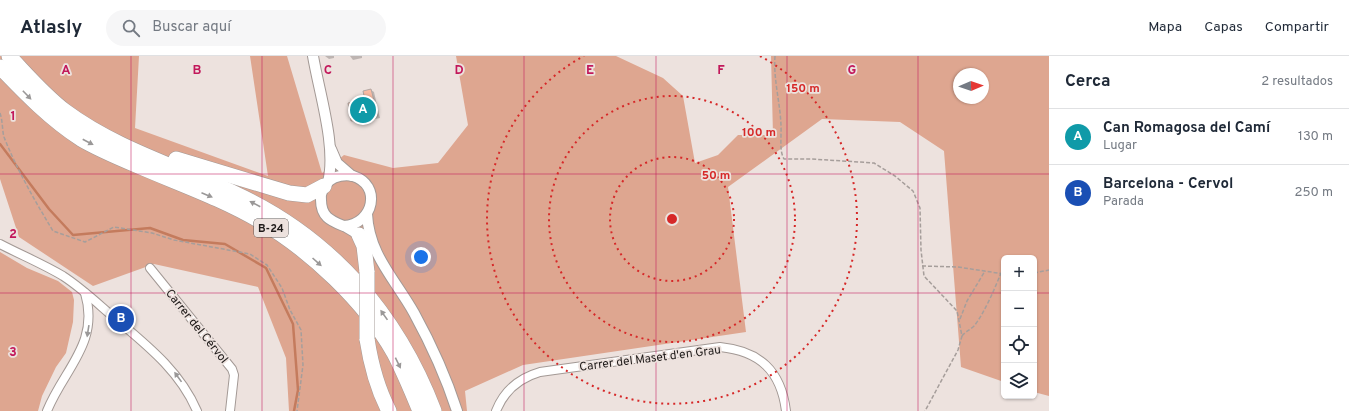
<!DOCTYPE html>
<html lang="es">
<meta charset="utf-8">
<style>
:root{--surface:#fff;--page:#f6f6f7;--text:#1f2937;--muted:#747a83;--line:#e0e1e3;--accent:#7c3aed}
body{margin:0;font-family:Overpass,sans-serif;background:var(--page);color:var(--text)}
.controls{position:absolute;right:12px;bottom:12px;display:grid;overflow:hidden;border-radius:6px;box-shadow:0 1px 3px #0004}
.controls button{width:36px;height:36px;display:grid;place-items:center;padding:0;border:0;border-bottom:1px solid var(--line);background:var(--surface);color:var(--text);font:20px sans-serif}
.compass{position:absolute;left:953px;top:12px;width:36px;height:36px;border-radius:50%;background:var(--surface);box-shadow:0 1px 3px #0004;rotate:88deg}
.you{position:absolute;left:421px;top:201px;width:14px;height:14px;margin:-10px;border:3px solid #fff;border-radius:50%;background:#1a73e8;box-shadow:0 0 0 6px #1a73e833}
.badge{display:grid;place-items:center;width:26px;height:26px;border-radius:50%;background:var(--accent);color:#fff;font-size:13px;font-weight:700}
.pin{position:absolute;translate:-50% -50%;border:2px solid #fff;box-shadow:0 1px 4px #0006}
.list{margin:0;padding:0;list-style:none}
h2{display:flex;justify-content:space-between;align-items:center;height:52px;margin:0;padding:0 16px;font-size:17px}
h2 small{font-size:13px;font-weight:400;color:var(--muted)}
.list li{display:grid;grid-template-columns:26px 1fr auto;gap:12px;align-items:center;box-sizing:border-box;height:56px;padding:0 16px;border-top:1px solid var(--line)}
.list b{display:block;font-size:15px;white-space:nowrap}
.list p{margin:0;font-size:13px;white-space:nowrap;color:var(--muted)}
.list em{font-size:13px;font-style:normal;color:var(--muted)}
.icon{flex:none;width:22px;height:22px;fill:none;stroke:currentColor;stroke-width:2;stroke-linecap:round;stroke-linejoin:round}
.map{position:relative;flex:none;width:1049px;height:355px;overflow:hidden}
header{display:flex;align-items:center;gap:24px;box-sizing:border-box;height:56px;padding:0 20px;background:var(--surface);border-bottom:1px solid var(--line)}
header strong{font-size:19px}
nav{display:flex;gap:22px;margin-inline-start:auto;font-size:14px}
.search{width:280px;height:36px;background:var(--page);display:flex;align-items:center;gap:10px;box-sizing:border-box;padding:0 14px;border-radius:22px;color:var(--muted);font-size:15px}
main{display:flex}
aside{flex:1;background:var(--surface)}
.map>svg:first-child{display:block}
</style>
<header>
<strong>Atlasly</strong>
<div class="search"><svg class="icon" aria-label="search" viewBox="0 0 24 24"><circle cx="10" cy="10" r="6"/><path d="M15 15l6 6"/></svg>Buscar aquí</div>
<nav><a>Mapa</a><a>Capas</a><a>Compartir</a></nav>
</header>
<main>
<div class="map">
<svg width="1049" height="355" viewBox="0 0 1049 355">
<rect width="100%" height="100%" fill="#ede2de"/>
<g fill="#dea690" fill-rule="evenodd">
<path d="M0,0H139L135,72L268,120L250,0H287L322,117L344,99L393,112L438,107L468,69L456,0H616L663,22L683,40L695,107L718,99L738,79H773L771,0H1049V340L1034,336V202H1004V326L961,311L944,95L900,66L822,63L728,131L746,276L523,309L465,335L467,355H289L286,302L258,231L154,208L93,230L19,181L0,123ZM959,18H983V42H959Z"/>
<polygon points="0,196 27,212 58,225 72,236 74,244 73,266 66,297 56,311 42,340 38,355 0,355"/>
</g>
<g fill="#0003">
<polygon points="325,0 334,0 334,2 329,3"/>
<polygon points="350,0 362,0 362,2 353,4"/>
<polygon points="371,34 374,36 380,62 355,67 352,65 349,48 366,45"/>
</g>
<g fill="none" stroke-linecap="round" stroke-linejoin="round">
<polyline stroke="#c47b5d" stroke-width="2.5" points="0,88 49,153 73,179 150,172 183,184 225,188 266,212 293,268 298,334 294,355"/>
</g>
<polygon fill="#fcbca3" stroke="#b2a7a3" points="371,33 378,60 351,65 348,47 365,44 363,35"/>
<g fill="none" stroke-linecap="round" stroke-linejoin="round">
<g stroke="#a39995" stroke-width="10">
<g id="minor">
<path d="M0,188C21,199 43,208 63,220C80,231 95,245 110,258C144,287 179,313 197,355"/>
<polyline points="150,212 232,313 234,319 230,355"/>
<path d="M47,355C64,313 100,287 85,237"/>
<path d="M496,355C504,335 519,322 540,316L720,291C760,295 781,315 786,355"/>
</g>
</g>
<g stroke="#a39995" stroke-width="12">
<g id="tertiary">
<path d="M313,0C319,36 337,92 328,126"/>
<polyline points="331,93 337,107 352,120"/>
<path d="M367,158C369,199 395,223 414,257C431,288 446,321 457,355"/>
<path d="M344,170C374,168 382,129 353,120C345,118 335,120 329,125C324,130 320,137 321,144C321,162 332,165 346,171C352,174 358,178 363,183"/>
</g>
</g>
<g stroke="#a39995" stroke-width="16">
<g id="motorway">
<path d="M9,0C27,19 44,39 65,55C116,93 179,111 236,138C331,182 397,258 434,355"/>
<path d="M0,11C25,37 50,63 81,83C98,93 117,101 136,109C177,127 221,142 260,165C310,194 365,246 394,297C404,316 412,336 420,355"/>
<polyline points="176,103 289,137 307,139 324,130"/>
<polyline points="359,179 364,190 367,216"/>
<path d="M367,283C371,309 377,332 389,355"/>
</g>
</g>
<g stroke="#a69e9b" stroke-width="1.5" stroke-dasharray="4 2" stroke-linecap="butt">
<path d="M775,0C773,26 782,52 781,78C781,87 780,96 784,103H811L874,107L895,120L913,135L920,152L921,194L924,220L957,255L962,280L958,294L925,355"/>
<path d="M0,57C3,66 2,74 4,81C17,114 35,145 53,175L85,186L114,171L152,177L174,184L250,198L267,209L282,232L290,254L301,274L303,309L297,355"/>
<polyline points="922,210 958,211 1004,218"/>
<polyline points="1034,217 1049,214"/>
<polyline points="960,263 967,245 985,215"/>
<path d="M962,280C965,276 970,274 974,270C984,258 995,232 1001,217"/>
</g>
<use href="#minor" stroke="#fff" stroke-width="8"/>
<use href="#tertiary" stroke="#fff" stroke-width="10"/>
<use href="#motorway" stroke="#fff" stroke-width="15"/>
<g stroke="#a39995" stroke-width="16" stroke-linecap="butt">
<polyline id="motorway-bridge" points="367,283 367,216"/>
</g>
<use href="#motorway-bridge" stroke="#fff" stroke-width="15"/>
</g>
<defs><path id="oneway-solid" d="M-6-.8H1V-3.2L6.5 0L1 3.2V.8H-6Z"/></defs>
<g fill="#9a9898">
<use href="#oneway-solid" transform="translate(27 39) rotate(46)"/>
<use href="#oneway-solid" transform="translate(88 86) rotate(28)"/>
<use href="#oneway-solid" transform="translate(207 139) rotate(23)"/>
<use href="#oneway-solid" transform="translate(255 148) rotate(-152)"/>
<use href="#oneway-solid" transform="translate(317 206) rotate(42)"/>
<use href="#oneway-solid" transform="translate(384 259) rotate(-125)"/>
<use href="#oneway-solid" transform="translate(88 275) rotate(99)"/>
<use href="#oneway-solid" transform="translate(398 307) rotate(64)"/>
<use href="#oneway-solid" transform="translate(178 321) rotate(-126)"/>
</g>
<path fill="none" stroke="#c2185b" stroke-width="1" stroke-opacity="0.55" d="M131,0V355M262,0V355M393,0V355M524,0V355M656,0V355M787,0V355M918,0V355M0,118H1049M0,237H1004M1034,237H1049"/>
<g fill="none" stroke="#d62828" stroke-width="2" stroke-dasharray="2 4">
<circle cx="672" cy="163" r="62"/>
<circle cx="672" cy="163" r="123"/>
<path d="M760 0A185 185 0 1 1 584 0"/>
</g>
<g text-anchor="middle" stroke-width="3.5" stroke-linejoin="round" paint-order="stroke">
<rect fill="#ede2de" stroke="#5d5755" stroke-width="1" x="254" y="163" width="34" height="18" rx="3"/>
<g font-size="11" font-weight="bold" fill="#1f1b1a">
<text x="271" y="176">B-24</text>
</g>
<g font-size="12" fill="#1f1b1a" stroke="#ede2de">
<text transform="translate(197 270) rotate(51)" y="4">Carrer del Cérvol</text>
<text transform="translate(650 302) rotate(-7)" y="4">Carrer del Maset d'en Grau</text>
</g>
</g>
<g font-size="13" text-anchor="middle" font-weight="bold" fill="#c2185b" stroke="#ede2de" stroke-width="3.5" stroke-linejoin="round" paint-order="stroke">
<text x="66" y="18">A</text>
<text x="197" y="18">B</text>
<text x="328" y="18">C</text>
<text x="459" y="18">D</text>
<text x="590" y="18">E</text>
<text x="721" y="18">F</text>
<text x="852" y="18">G</text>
<text x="13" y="64">1</text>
<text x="13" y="182">2</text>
<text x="13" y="300">3</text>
</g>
<circle cx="672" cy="163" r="6" fill="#d62828" stroke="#ede2de" stroke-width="2"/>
<g font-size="12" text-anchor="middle" font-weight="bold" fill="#d62828" stroke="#ede2de" stroke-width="3.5" stroke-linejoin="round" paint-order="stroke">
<text x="803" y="36">150 m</text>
<text x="759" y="80">100 m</text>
<text x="716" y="123">50 m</text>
</g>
</svg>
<div class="controls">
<button>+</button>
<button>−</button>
<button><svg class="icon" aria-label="locate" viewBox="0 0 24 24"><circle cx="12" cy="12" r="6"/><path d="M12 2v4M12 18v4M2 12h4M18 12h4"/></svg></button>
<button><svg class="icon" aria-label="layers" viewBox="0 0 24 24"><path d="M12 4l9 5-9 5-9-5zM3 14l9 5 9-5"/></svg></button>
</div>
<svg class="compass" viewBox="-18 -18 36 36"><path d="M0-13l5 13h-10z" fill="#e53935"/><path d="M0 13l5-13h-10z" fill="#747a83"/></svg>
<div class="you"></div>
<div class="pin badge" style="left:363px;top:54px;background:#0f9aa8">A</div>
<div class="pin badge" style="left:121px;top:263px;background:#1a4fb4">B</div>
</div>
<aside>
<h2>Cerca<small>2 resultados</small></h2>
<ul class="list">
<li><span class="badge" style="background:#0f9aa8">A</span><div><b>Can Romagosa del Camí</b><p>Lugar</p></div><em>130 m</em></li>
<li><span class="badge" style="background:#1a4fb4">B</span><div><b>Barcelona - Cervol</b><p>Parada</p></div><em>250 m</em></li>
</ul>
</aside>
</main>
